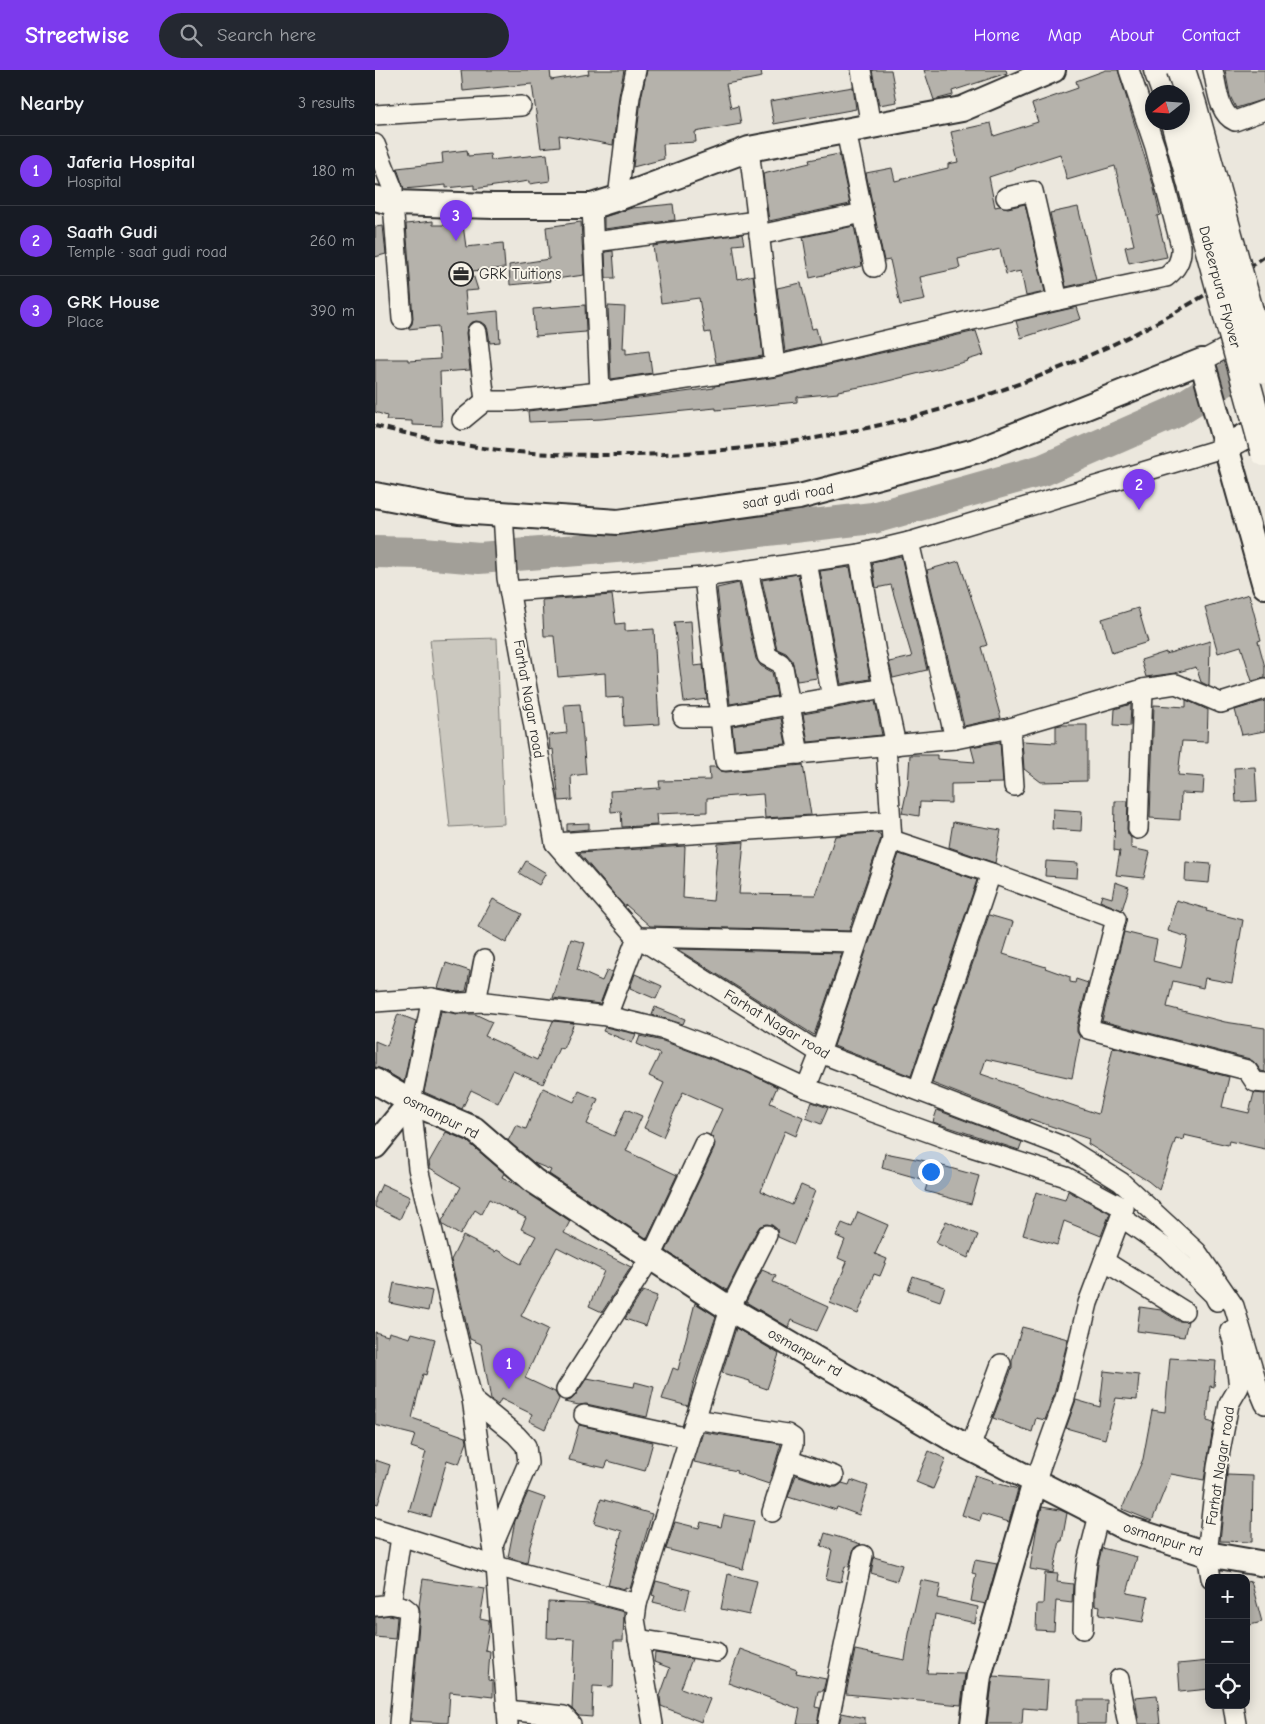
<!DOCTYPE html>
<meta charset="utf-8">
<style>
:root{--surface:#171b24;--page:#242831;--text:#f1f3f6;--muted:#9ea1a6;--line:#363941;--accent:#7c3aed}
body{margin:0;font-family:"Comic Neue",sans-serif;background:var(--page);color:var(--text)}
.controls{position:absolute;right:15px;bottom:15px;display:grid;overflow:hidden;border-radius:10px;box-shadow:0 2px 12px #0003}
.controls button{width:45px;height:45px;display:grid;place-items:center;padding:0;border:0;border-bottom:1px solid var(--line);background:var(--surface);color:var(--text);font:25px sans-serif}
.compass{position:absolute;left:770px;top:15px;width:45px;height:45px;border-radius:50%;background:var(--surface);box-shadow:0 2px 12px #0003;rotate:253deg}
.you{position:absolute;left:555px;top:1101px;width:18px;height:18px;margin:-12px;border:4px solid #fff;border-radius:50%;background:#1a73e8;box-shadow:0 0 0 8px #1a73e833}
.badge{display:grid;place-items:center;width:32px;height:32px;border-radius:50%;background:var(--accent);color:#fff;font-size:16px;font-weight:700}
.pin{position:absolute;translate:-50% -41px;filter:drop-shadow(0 1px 2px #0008)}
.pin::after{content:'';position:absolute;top:26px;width:18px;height:15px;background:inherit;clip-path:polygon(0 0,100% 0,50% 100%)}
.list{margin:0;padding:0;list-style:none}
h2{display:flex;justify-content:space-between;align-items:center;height:65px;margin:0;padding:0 20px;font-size:21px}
h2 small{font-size:16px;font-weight:400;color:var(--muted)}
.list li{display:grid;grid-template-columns:32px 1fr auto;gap:15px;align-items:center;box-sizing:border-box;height:70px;padding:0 20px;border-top:1px solid var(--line)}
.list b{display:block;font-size:19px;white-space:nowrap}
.list p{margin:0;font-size:16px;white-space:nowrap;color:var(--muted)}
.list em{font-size:16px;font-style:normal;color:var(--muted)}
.icon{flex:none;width:28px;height:28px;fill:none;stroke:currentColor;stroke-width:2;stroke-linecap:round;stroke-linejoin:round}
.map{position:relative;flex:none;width:890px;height:1654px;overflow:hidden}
header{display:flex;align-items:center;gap:30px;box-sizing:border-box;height:70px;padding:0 25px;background:var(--accent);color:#fff}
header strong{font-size:24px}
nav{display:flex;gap:28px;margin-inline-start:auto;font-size:18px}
.search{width:350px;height:45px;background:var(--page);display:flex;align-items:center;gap:12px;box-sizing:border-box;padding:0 18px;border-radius:28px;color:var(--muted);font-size:19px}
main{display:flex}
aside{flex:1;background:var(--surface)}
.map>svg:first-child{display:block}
</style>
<header>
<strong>Streetwise</strong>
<div class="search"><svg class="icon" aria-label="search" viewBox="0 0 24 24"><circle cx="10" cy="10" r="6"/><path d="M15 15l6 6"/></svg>Search here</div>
<nav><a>Home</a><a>Map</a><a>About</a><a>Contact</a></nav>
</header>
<main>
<aside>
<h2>Nearby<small>3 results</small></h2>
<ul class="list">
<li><span class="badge">1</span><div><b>Jaferia Hospital</b><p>Hospital</p></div><em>180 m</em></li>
<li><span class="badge">2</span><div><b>Saath Gudi</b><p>Temple · saat gudi road</p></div><em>260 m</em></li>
<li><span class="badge">3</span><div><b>GRK House</b><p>Place</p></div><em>390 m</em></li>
</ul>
</aside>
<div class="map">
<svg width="890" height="1654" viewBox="0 0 890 1654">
<rect width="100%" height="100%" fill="#ebe7dd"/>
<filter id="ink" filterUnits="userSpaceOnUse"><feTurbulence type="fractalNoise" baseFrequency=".02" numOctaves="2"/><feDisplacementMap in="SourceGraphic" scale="10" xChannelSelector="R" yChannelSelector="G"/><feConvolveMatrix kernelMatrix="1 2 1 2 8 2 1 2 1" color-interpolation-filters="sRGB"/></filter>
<g filter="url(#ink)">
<polygon fill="#cbc8bf" stroke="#7b7a75" points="122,568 129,754 75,757 55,570"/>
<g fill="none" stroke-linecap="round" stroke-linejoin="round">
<polyline stroke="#a29f98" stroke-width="32" points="0,482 47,483 104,488 253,476 498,448 668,400 798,343 890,285"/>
</g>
<g fill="#b5b2ab" stroke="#2b2b2b">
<polygon points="86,0 175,0 176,10 214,4 213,0 249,0 244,26 238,75 184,65 185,76 166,78 157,14 88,21"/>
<polygon points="272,0 386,0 387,7 351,14 356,38 363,36 366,54 320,62 321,72 288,74 289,89 258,97 266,29"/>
<polygon points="497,0 516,0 522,32 504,35"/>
<polygon points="549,0 631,0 632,3 577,21 578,25 559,30"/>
<polygon points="731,0 743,0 778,114 785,145 782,146 792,187 777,190 777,188 754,193 750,177 759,175 740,96 692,110 685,84 614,107 620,137 625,136 633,138 650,134 670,222 651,226 646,201 631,204 625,179 583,189 585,198 545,207 550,230 525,235 515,190 509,191 491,103 517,98 520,111 573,98 573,94 583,92 576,62 616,53 619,66 663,52 657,34 703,18 701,11"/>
<polygon points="850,0 890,0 890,29 861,38 855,26"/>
<polygon points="478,17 481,39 399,54 395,31"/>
<polygon points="92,80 93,86 115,84 116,90 172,84 175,111 154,114 154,111 99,119 99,115 71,118 71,115 29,119 22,98 68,93 67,83"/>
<polygon points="464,84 475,134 394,151 388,104 435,93 434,90"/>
<polygon points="298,134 300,150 229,159 229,147 257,138"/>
<polygon points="703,137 721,210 691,217 675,143"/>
<polygon points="58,151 58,155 88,155 91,177 128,173 130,198 97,201 103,220 90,221 92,244 123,241 125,272 115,273 113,260 111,255 107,252 101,251 95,253 92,258 91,263 95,300 65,302 67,356 37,355 37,351 11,350 12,346 0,342 0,289 33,289 33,291 65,289 63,256 33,259 37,254 38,248 31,154"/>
<polygon points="206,152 209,205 174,210 175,211 135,215 134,195 174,189 171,157"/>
<polygon points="8,156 11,184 0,187 0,157"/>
<polygon points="479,156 487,196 435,208 428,167"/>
<polygon points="367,164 369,174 358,175 363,209 378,205 388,286 341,293 335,262 330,263 324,228 286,233 278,176"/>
<polygon points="238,181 240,208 231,208 230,182"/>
<polygon points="426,213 437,259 441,258 445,274 410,282 402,218"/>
<polygon points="210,235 211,262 160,266 158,239"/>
<polygon points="233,236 250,237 248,278 251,278 251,284 274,281 277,303 236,309"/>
<polygon points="702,237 706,249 646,268 641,251"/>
<polygon points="601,261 609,285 592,290 593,291 501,314 463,321 463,323 422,327 422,332 341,340 341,338 226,349 154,352 153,341 226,333 339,318 339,316 402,307"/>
<polygon points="526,486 552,600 518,608 514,592 537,587 516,515 501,518 497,492"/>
<polygon points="584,491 612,575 606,577 626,648 589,656 552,500"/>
<polygon points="475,497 495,609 466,614 445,501"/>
<polygon points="423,504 442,608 422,611 417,590 411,583 402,579 387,510"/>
<polygon points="364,513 381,589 386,596 397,602 402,626 355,634 342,518"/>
<polygon points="874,524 886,570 883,571 890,597 890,608 877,611 866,576 843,583 830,537"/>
<polygon points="237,525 241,554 250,553 250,561 279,559 284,654 249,656 248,627 231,628 230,603 183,607 179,566 169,566 167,530"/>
<polygon points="763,538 773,572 737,583 727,549"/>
<polygon points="316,551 319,596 328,595 332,629 309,632 299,552"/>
<polygon points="835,571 834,616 826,612 821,597 800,603 771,607 766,590 791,582 791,584"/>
<polygon points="811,630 833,640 832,672 807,671 803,705 829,707 828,724 806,723 805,750 775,748 779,635 811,637"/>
<polygon points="500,631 507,665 433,672 428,644"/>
<polygon points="890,631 890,661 867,665 860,640"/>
<polygon points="205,634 211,704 196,706 197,730 184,731 178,679 175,680 174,665 192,663 189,635"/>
<polygon points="756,634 755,656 739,655 740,639"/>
<polygon points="406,648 411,674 360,679 357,656"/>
<polygon points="686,655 712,655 712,711 666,712 649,699 647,671 681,673 681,656"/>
<polygon points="625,672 628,713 576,714 576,733 545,732 544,746 527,743 533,715 535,685 562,685 562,689 600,692 596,677"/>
<polygon points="428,695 436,745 390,748 388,724 332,728 332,742 281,744 282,755 247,757 246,741 236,742 235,721 285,718 284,711 335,710 334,697 341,697 345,701 351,702"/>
<polygon points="880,697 882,731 861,732 859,698"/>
<polygon points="740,731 753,731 752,759 753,764 756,768 756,778 775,782 769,808 741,805 745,781 739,780"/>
<polygon points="678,739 707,741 706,761 677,759"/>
<polygon points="578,752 626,760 620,793 574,777"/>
<polygon points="214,753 214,759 192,761 192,754"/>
<polygon points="499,763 505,764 506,768 474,861 275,856 251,835 250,837 204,783 310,776 308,828 338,831 343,774 369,772 364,824 441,825 460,766"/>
<polygon points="524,784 602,810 536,1006 459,976"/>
<polygon points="151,791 171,803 164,815 144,803"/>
<polygon points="671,791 703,793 702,808 670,806"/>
<polygon points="811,792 836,794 834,813 810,811"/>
<polygon points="740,812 754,817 747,840 725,831 727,825 737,828"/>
<polygon points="118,829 147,844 131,873 103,857"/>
<polygon points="801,830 832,839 831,841 868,850 857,913 830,908 828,918 798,911 792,937 850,952 890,958 890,1002 886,1001 881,994 875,989 727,951 749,862 782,870 778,891 806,898 813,867 793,861"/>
<polygon points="614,845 638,852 628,884 671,897 670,898 695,907 695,912 700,913 701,909 713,913 702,956 702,962 705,967 697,1008 611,989 606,1004 723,1044 738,977 854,1007 847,1037 874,1043 879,1023 890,1024 890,1079 854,1071 853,1075 809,1065 808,1070 801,1068 784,1120 773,1111 713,1074 714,1069 655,1049 654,1051 557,1013"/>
<polygon points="196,869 210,873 202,900 227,911 232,900 237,902 225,934 178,928"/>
<polygon points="302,879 467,883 439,965"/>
<polygon points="71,893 95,901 91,921 83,922 63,918"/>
<polygon points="260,904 287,916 281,929 255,918"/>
<polygon points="280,937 310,949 308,954 277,945"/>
<polygon points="66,941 82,944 100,944 117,952 110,966 162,990 178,951 199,953 188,979 184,978 168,1014 138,1001 123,1033 96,1020 87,1039 49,1022"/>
<polygon points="23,944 41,951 29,1012 7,999 0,997 0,971 12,976"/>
<polygon points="230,957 261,964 257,973 228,961"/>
<polygon points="265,966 288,971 371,1002 402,1017 395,1033 428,1047 421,1066 410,1061 386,1121 417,1135 426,1115 440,1121 419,1174 403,1167 402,1159 397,1155 392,1154 385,1156 382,1160 352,1220 291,1181 339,1079 340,1073 335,1065 347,1039 308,1022 288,1067 269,1058 289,1013 274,1006 285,984 262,974"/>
<polygon points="168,1018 199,1032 204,1021 223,1029 212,1054 239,1066 251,1039 267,1046 251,1081 302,1105 272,1169 174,1104 176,1100 159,1093 133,1071 141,1055 151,1059"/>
<polygon points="437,1032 453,1038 446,1054 431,1048"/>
<polygon points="562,1040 647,1072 644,1080 558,1052"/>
<polygon points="71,1062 92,1071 129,1103 127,1107 144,1116 195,1151 189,1163 256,1197 227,1242 214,1236 229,1201 182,1177 146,1246 173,1259 150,1308 180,1322 184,1329 170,1359 154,1351 157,1344 126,1329 123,1335 116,1330 106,1274 95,1269 76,1190 88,1166 120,1182 122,1180 146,1194 161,1166 146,1159 151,1148 114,1129 106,1144 100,1140 85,1165 68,1155 67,1151 86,1117 55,1098 54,1092"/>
<polygon points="510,1083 546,1090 604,1106 596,1134 550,1121 553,1111 507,1098"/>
<polygon points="7,1114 35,1127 25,1149 0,1137 0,1129"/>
<polygon points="693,1121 735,1143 726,1166 689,1151 682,1175 648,1165 661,1122 690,1130"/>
<polygon points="483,1142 513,1155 500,1184 512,1189 505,1206 499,1204 483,1244 455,1233 472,1192 463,1188 470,1170 461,1166 467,1153 477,1157"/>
<polygon points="571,1151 603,1165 593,1188 561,1173"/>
<polygon points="387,1200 401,1206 398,1212 453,1237 442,1261 416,1250 413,1257 371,1232"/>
<polygon points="538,1206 570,1217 565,1231 533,1220"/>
<polygon points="19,1213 57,1221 53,1241 15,1233"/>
<polygon points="268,1221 282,1226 271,1256 250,1249"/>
<polygon points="320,1233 341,1246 319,1312 313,1336 287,1329 298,1298 303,1300"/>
<polygon points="765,1237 786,1240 803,1251 813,1251 809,1267 762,1261"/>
<polygon points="647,1257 693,1269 679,1325 670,1350 661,1348 657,1362 618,1348 637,1298 637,1291"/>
<polygon points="361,1258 404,1284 392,1319 375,1313 375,1311 347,1303"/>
<polygon points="0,1262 13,1266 14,1262 35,1268 37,1263 60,1269 51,1305 48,1304 37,1348 91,1367 92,1372 84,1394 72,1390 56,1447 34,1441 51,1382 36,1377 40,1365 0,1355"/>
<polygon points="795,1288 841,1291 839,1317 835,1316 832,1351 839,1353 829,1410 796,1404 777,1451 747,1439 768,1389 777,1340 790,1342"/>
<polygon points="729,1301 764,1305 762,1330 741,1328 730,1369 691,1358 701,1330 725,1337"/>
<polygon points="212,1308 259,1317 260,1312 279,1317 272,1347 211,1334 204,1335 189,1332 196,1330 200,1326"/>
<polygon points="204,1355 278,1372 270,1401 233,1391 230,1398 194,1390"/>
<polygon points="328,1362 406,1374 394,1414 361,1403 362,1401 319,1392"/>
<polygon points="554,1381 571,1389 558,1419 541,1412"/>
<polygon points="0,1390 15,1395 3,1434 0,1433"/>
<polygon points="421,1405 456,1417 462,1417 467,1413 474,1415 476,1410 493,1416 484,1445 462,1437 461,1440 427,1429 426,1431 413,1427"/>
<polygon points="600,1405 618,1411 617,1412 643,1419 634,1452 607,1444 605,1451 587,1445"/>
<polygon points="852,1405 878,1406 877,1472 845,1471"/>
<polygon points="153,1422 170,1428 155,1476 152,1493 133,1487 140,1451"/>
<polygon points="226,1429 277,1444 255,1519 250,1517 250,1519 233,1515 247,1461 219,1453"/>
<polygon points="667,1437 685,1440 692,1443 687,1471 685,1471 678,1503 655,1499 662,1456"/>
<polygon points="349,1445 379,1451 368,1499 291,1479 300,1452 324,1458 326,1452 346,1457"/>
<polygon points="450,1463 486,1474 479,1478 474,1497 470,1496 466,1512 451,1509 457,1480 446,1476"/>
<polygon points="727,1478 762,1487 752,1523 773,1527 768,1552 724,1545 725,1536 720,1535 720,1518 723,1494"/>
<polygon points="499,1487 527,1495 522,1511 496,1503"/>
<polygon points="600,1490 622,1494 611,1534 596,1531 601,1504 597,1503"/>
<polygon points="670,1503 683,1504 682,1512 698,1514 697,1533 681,1531 679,1561 661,1560 662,1534 668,1534"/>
<polygon points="353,1504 382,1511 374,1545 346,1539"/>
<polygon points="48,1509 110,1519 105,1548 114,1550 114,1557 110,1580 115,1581 113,1610 118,1611 118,1627 75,1622 73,1653 36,1651 45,1542 44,1536"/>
<polygon points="546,1510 566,1514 563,1528 603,1537 600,1553 560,1544 552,1603 590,1604 586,1635 471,1624 480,1580 530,1590 534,1564"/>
<polygon points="281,1511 315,1520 310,1540 278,1532 280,1526 277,1525"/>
<polygon points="876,1511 887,1552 871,1556 871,1512"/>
<polygon points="173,1532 218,1534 249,1542 248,1571 239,1571 238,1617 218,1616 217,1647 204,1646 197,1639 200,1569 172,1568"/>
<polygon points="15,1545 22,1547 20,1569 0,1567 0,1547"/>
<polygon points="365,1579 422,1600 421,1603 451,1609 448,1621 443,1621 440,1637 445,1638 442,1654 422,1654 425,1639 353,1613"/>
<polygon points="280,1583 317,1589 306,1618 335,1629 326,1652 286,1636 285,1626 295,1598 279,1592"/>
<polygon points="834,1591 834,1619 805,1622 803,1594"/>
<polygon points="618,1606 673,1610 671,1640 648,1638 647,1654 612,1654"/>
<polygon points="782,1625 785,1654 764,1654 760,1627"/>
<polygon points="703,1630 732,1630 731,1654 703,1654"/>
<polygon points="467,1643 490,1648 490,1654 464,1654"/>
</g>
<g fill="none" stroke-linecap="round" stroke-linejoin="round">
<g stroke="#2b2b2b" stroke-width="22">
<g id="minor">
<polyline points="486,0 496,56"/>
<path d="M838,0C842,16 843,44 860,51L890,40"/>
<polyline points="0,45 146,36"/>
<polyline points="471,61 499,197"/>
<polyline points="0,74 18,119 18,133 27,249"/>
<polyline points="374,79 400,296"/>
<polyline points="631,127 658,121 683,230"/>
<polyline points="243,128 255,27 261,0"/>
<polyline points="217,136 225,322"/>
<polyline points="384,165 488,143"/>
<polyline points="219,172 382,151"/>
<polyline points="102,262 110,331"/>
<polyline points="827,291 870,268"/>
<path d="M87,350L110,331H139L225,322L400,296L683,230L791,207C802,199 807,190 806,176L780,77L754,0"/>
<polyline points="128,444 132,508 180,773 262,867 445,983 690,1077 746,1112 822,1182 859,1236 883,1317 890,1334"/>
<polyline points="534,472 580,669"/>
<polyline points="484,484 501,583 521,675"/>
<polyline points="432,492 457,628"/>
<polyline points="373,500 392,586 405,593 408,597 424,684"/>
<polyline points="329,507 350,691 580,669 635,658 768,619 801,614 846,633 890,619"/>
<polyline points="135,521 329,507 484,484 534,472 851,377"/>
<polyline points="308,647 345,647 509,618"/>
<polyline points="635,658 639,716"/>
<polyline points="763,759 768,619"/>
<polyline points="517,770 616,803 741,849 713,959 872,1000 880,1012 890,1013"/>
<polyline points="180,773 514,751"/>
<polyline points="57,928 36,1032 43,1098 97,1329 121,1496 133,1654"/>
<polyline points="0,932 57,928 82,933 111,932 232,946 291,960 375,992 431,1018 584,1073 691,1107 749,1138 713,1233 690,1328 660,1412"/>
<polyline points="101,932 109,890"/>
<polyline points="232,946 262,867 481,872"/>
<polyline points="431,1018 445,983 517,770 511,675"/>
<polyline points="543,1020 616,803"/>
<polyline points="746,1147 792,1179 839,1225 842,1231"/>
<polyline points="729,1191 809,1241"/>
<polyline points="191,1320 276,1187 329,1074"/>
<polyline points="97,1329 141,1365 151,1376 153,1393 118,1475"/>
<polyline points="209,1345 314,1368"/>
<polyline points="320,1349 412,1364 418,1368 418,1375 397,1442"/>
<polyline points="595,1378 626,1294"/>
<polyline points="413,1390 459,1406"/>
<polyline points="0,1458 121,1496 262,1534"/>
<polyline points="836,1508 832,1484 842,1397 854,1334 864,1317 858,1271 855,1261"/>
<polyline points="16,1534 29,1537 34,1541 24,1654"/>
<polyline points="0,1536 16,1534 26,1467"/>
<polyline points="708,1559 709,1517 712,1492 724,1445"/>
<polyline points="263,1569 341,1582"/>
<polyline points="744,1609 753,1654"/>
<polyline points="858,1635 861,1654"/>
<polyline points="132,1640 189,1646 196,1654"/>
<polyline points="278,1654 260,1549 262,1534 355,1239 392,1165"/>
<polyline points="453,1654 488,1485"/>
</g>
</g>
<g stroke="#2b2b2b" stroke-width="28">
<g id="tertiary">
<polyline points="0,128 18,133 118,136 217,136 243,128 374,79 587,39 678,0"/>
<polyline points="851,377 890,355"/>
<polyline points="0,425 84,441 243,452 424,427 600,381 827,291 890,516"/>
<polyline points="0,1011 36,1032 99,1059 159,1111 355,1239 583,1372 751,1458 832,1484 890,1494"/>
<polyline points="0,1076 36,1032"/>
<polyline points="598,1654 604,1606 660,1412"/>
</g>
</g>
<g stroke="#2b2b2b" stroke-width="31">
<polyline id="secondary" points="783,0 791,22"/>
</g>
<use href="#minor" stroke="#f7f3e8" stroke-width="19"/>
<use href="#tertiary" stroke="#f7f3e8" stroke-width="24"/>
<use href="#secondary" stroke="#f7f3e8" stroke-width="28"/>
<path stroke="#2b2b2b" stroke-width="4" stroke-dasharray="8 4" stroke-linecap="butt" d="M0,356C46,367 95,378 143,382C180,385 218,385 255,385C480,382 706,315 890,186"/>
<g stroke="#2b2b2b" stroke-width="31" stroke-linecap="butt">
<g id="secondary-bridge">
<polyline points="806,0 817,34 890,299"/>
<polyline points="800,52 890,382"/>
</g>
</g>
<use href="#secondary-bridge" stroke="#f7f3e8" stroke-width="28"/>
</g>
</g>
<defs>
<g id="office-ring" transform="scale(1.25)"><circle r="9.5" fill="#f7f3e8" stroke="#2b2b2b" stroke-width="1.5"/><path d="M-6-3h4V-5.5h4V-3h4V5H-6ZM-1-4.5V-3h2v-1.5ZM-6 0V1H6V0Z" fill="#2b2b2b"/></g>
</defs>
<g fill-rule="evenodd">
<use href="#office-ring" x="86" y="204"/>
</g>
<g text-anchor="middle" stroke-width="4" stroke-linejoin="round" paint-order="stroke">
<g font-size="15" fill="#2b2b2b" stroke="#f7f3e8" text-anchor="start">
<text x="104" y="209">GRK Tuitions</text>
</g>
<g font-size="15" fill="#2b2b2b" stroke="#f7f3e8">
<text transform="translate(845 217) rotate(75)" y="5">Dabeerpura Flyover</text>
<text transform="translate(413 426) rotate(-10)" y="5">saat gudi road</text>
<text transform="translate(154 629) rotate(80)" y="5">Farhat Nagar road</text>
<text transform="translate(402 954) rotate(31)" y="5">Farhat Nagar road</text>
<text transform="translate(66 1046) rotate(27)" y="5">osmanpur rd</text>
<text transform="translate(430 1282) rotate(30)" y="5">osmanpur rd</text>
<text transform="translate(845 1396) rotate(-81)" y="5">Farhat Nagar road</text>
<text transform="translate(788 1469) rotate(18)" y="5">osmanpur rd</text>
</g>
</g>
</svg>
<div class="controls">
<button>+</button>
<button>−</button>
<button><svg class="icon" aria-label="locate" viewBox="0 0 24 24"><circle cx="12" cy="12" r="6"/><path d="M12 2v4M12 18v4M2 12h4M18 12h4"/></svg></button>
</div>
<svg class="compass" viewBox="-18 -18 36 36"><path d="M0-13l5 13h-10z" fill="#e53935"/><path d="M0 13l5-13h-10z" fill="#9ea1a6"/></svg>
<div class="you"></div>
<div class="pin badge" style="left:134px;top:1319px">1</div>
<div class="pin badge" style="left:764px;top:440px">2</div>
<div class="pin badge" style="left:81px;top:171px">3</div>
</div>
</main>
